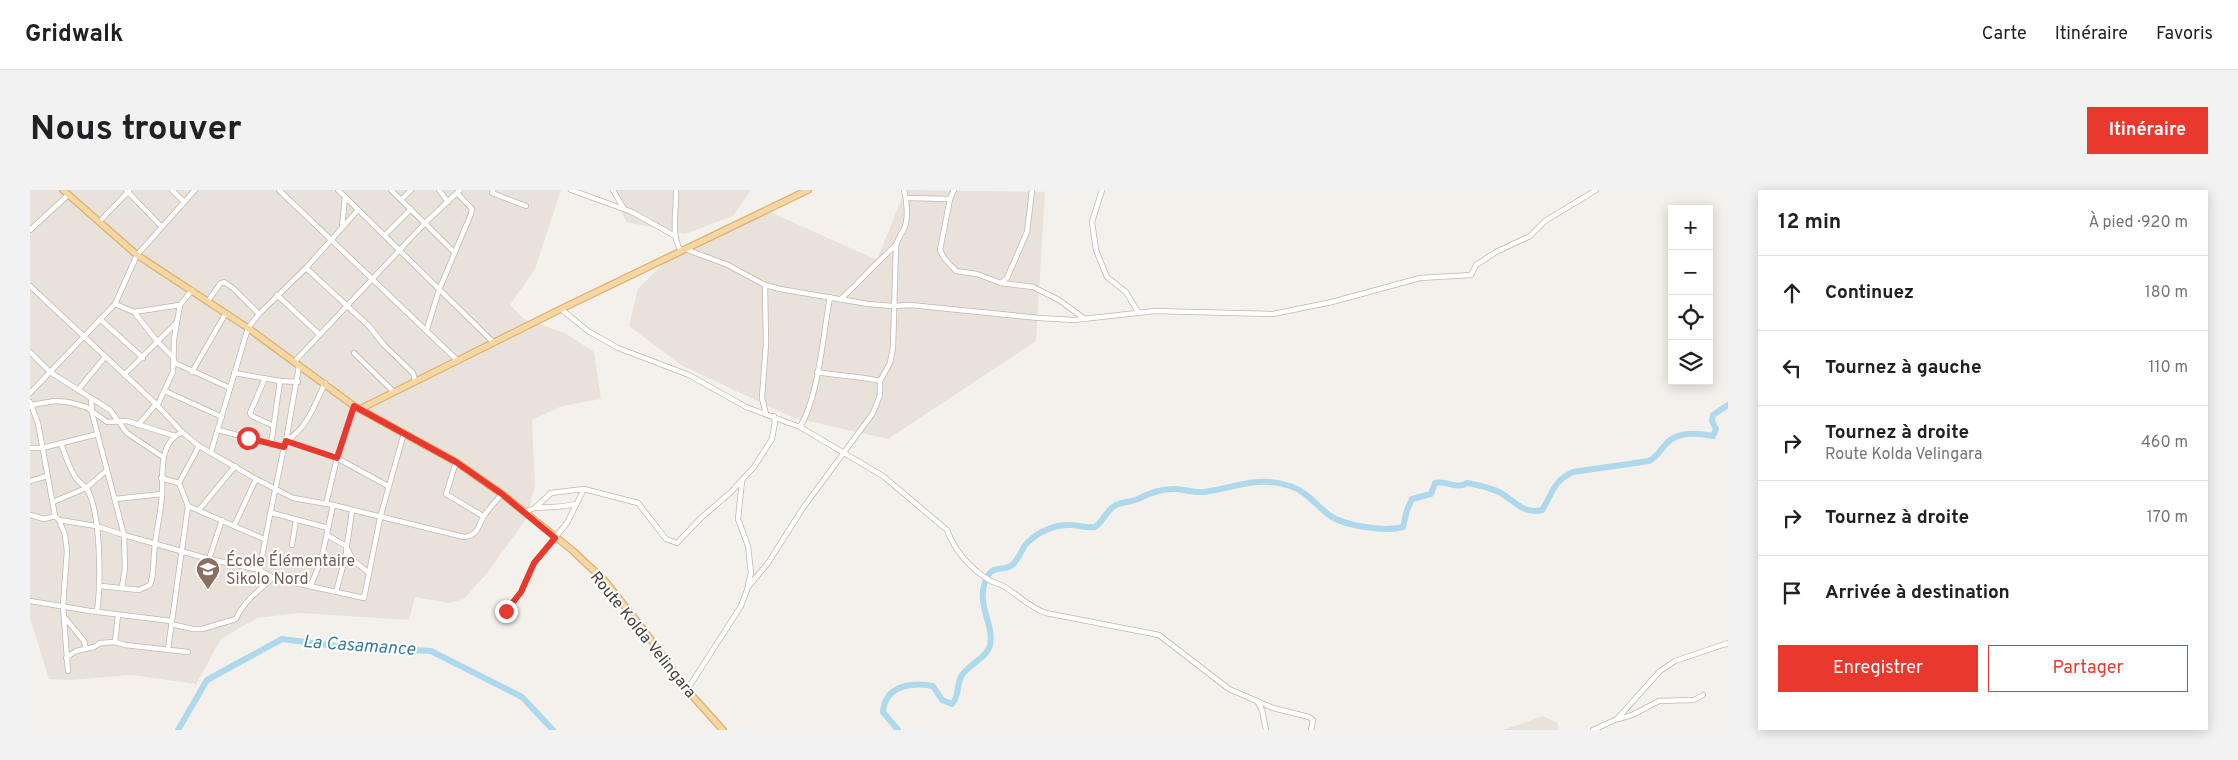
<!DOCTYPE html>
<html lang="fr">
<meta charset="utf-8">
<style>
:root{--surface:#fff;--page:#f2f2f2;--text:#202124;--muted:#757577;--line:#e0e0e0;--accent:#e9382e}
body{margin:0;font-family:Overpass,sans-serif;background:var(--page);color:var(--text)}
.controls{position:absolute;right:15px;top:15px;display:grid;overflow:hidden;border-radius:0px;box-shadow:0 2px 12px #0003}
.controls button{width:45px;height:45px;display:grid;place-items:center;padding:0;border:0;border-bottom:1px solid var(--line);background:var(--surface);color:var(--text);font:25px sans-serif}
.stop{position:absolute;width:15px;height:15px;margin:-11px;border:4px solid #e9382e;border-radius:50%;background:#fff}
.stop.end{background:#e9382e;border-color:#fff;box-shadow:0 1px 5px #0008}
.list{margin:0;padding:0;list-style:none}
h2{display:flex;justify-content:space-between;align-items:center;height:65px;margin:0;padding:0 20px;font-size:21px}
h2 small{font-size:16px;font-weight:400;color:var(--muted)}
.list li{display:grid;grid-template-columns:32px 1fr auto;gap:15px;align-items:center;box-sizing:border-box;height:75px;padding:0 20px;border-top:1px solid var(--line)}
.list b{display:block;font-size:19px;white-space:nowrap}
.list p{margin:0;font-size:16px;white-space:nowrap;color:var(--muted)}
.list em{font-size:16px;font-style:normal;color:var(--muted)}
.actions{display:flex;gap:10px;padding:15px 20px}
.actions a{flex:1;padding:11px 0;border:1px solid var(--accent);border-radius:0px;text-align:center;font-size:18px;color:var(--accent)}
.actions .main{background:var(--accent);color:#fff}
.icon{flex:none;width:28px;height:28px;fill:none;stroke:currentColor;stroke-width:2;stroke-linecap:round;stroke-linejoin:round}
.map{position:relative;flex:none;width:1698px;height:540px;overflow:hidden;border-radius:0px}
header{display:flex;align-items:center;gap:30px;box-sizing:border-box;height:70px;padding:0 25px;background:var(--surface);border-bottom:1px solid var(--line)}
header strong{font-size:24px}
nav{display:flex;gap:28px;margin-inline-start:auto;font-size:18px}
.intro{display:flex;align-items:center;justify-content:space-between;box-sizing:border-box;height:120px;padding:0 30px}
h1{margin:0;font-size:35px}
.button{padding:12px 22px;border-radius:0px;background:var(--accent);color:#fff;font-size:18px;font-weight:700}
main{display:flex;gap:30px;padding:0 30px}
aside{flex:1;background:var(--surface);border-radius:0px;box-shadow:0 2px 12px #0003}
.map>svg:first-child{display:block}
</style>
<header>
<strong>Gridwalk</strong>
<nav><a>Carte</a><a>Itinéraire</a><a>Favoris</a></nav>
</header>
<div class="intro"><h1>Nous trouver</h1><a class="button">Itinéraire</a></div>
<main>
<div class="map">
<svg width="1698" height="540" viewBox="0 0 1698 540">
<rect width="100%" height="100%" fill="#f4f1ec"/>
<g fill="#e8e2da">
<polygon points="0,0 531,0 505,79 480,115 494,129 535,143 564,162 571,209 532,216 502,230 505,296 496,329 458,382 434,409 419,413 385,407 379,430 269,423 227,428 191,449 166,494 102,485 40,490 19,489 0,428"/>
<polygon points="582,0 721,0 703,26 655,44 596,32"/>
<polygon points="875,0 1015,2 1006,151 858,249 764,228 651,175 599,136 608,99 634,73 740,22 847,70"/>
<polygon points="1513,526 1528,533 1528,540 1473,540"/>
</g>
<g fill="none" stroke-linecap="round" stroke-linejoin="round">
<g stroke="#aed8eb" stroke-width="6">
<polyline points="148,540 177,490 252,449 307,456 401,461 492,507 523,540"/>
<path d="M868,540L853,522C855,495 882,492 903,496L912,510L922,514C930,506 926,494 932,485C938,475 958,467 960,455C965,433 942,411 959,384C964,376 975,381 982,375C990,369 991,359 997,353C1009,341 1026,334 1042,335C1050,336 1057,338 1065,337C1074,331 1077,319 1086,315C1093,312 1101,312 1108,309C1119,303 1129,299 1144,299C1153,299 1164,303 1174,302C1204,298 1227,285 1260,296C1276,301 1286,315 1299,325C1314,336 1355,342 1373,337L1377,320L1382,309L1401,304L1405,293C1417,290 1427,300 1437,293C1448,295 1459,297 1469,302C1484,310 1493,325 1512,320C1523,303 1523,291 1543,282L1619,271C1627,267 1630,260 1636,254C1647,241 1668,243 1683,246L1686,239L1682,231L1683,225L1698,215"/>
</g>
<g stroke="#bfb8af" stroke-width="6">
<g id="minor">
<polyline points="96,0 131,36"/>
<polyline points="142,0 153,11"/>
<polyline points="249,0 428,171"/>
<polyline points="308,0 464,153"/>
<polyline points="361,0 424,62"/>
<polyline points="409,0 418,12"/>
<polyline points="463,0 462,3 496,16"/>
<polyline points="541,0 602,22 645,46"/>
<polyline points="583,0 594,19"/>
<path d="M646,0C647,19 640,45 651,61"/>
<polyline points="1072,0 1062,32 1066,60 1077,87 1096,102 1108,122"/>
<polyline points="877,8 920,9 924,0"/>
<polyline points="372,9 381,0"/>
<polyline points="920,9 910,60 914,68 926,81 947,84 971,93 977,88 997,42 1002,0"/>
<polyline points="69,32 99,1"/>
<polyline points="312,37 315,7"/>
<polyline points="0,40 38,5"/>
<polyline points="355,45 381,19"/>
<polyline points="655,59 698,75 735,95 750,99 838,114 863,116 880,115 1009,128 1044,130 1125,121 1243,124 1302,112 1390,88 1441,85 1446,75 1466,62 1500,46 1515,31 1566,0"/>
<polyline points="276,78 339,136 354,155 383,183 385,190"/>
<polyline points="971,93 1003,97 1029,110 1055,129"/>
<polyline points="735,95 736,154 732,208 736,224"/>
<path d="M0,96L126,214L152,242L169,256L226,289L263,308L303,315L434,347C449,345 447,337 454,326C459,318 466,311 472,304"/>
<polyline points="247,105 289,144"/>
<path d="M811,109C830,91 847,72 866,55"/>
<polyline points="178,111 190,94 194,92 203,98 229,124"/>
<polyline points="85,114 104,122 127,151 143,167 145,173 200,198"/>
<path d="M531,119L558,141L588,158L659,185L716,217L770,237L853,286L917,340C925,361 940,378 959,390C963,393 969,393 973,396C989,405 998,417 1016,423L1129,445L1199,499L1243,518L1279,527L1283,530L1281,540"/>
<polyline points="104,122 150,115"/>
<polyline points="70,129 113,168"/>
<polyline points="397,139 409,100 441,24 442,19 427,3"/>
<polyline points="0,162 20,182 80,220 97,243 133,267"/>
<polyline points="324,163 364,202"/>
<polyline points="265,171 396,32 430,0"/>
<polyline points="269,176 256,251 307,268 358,296"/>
<polyline points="162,182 196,123"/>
<path d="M787,182C808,186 829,186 850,191"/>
<polyline points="204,183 250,191 268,192"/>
<polyline points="94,185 146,133"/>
<polyline points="235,188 220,223 222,226 244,236"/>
<polyline points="48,200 75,167"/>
<polyline points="135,201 192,227"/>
<polyline points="0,203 85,114 107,65 165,0"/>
<polyline points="61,209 62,223 94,345 179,369 230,380 243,388 334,408 350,328 374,243"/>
<polyline points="0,212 8,233 25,326 29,330 66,336 94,345 95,379 92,397"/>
<polyline points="1,215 25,211 38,212 56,217 77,232 97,231 145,246"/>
<polyline points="127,216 143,182 144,149 150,115 162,100"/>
<polyline points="108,235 126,214"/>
<path d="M770,237C789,206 793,144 800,107"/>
<polyline points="188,240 254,257"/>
<path d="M31,253C35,265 39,278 46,288C49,293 54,295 57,299C71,323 71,393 67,421"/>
<polyline points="241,255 250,191"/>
<polyline points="0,258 12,258 68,244"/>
<polyline points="181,262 218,138 229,124 276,78 328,20"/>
<polyline points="426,272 416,304 453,326"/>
<polyline points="131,288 149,293 158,316 234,349"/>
<polyline points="0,291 17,286"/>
<polyline points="712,291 708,329 718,356 721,383 718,395"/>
<polyline points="149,293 169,256"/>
<polyline points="85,309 132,304"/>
<polyline points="23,312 56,298 76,281"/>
<polyline points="296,314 307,268 324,216"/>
<path d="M506,318C519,316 532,318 545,314"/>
<polyline points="169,320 205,276"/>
<polyline points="494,322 505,318 521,303 554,299"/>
<polyline points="242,323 298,338"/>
<polyline points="0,325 14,329 25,326"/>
<polyline points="29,330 35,345 37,361 33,416 38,481"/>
<polyline points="204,336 226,289"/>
<polyline points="297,345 316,356 323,370 339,383"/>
<polyline points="262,355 266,330"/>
<polyline points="179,369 192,330"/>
<path d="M230,380C236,339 246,298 254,257L256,251C277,239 285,214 295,193"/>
<path d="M71,396L109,400L120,395C124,385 123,376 124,365C125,345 131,324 132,304C133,283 128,253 152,242"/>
<polyline points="280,397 291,371 303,315"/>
<polyline points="306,402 315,369 322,321"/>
<polyline points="0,411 60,421 141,431"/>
<polyline points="476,421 491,402 504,373 537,333 554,299 608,313 636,349 647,353 672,327 701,302 724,277 742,249 745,232 744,226"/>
<polyline points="36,429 54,451 56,459"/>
<path d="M141,434L163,439H172L206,429C213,412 229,400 243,388"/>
<polyline points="85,452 88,425"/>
<polyline points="138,459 158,316"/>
<polyline points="36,468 46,461 64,457 70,453 85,452 95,455 158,462"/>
<path d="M657,500L711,416L718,397L738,373L773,318L843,223L850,205V191L860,173L863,158L866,55C868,49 870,46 873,41C879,31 877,11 874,0"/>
<polyline points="1227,511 1232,520 1236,540"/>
<polyline points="1588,529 1602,525 1629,511 1664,510 1673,505"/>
<polyline points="1563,540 1587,529 1630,481 1645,471 1698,453"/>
</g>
</g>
<g stroke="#dbb173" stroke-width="8">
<g id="major">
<polyline points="33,0 107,65 218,138 324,216 426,272 472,304 542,360 575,391 616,443 657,500 693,540"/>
<polyline points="332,218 531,119 778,0"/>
</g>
</g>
<use href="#minor" stroke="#fff" stroke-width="4.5"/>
<use href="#major" stroke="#f6d6a3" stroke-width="5.5"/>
</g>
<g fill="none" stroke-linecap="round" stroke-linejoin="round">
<polyline stroke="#e9382e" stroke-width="6" points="218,248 254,257 256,251 307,268 324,216 426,272 472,304 525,348 504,373 491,402 476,421"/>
</g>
<defs>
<g id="school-pin" transform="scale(1.25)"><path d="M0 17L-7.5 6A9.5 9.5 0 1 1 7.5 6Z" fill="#8d6e63" stroke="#fff"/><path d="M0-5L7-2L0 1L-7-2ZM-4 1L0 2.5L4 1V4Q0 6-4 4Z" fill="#fff"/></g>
</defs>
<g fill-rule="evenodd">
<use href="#school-pin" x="178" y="379"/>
</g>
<g text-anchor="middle" stroke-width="4" stroke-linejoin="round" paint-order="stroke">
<g font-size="16" fill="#785e54" stroke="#fff" text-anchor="start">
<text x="196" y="376">École Élémentaire<tspan x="196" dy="18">Sikolo Nord</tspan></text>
</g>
<g font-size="16" fill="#48413a" stroke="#fff">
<text transform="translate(614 444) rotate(51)" y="6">Route Kolda Velingara</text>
</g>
<g font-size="18" font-style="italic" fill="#367c9c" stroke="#fff">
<text transform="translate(329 455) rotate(4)" y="6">La Casamance</text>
</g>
</g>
</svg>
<div class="controls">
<button>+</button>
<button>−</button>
<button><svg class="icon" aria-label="locate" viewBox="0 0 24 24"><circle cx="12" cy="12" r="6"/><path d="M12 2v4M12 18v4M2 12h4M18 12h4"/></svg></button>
<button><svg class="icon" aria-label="layers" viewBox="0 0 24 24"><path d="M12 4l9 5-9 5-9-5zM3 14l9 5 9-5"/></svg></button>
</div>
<div class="stop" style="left:218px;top:248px"></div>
<div class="stop end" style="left:476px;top:421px"></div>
</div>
<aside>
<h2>12 min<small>À pied · 920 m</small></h2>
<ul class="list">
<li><svg class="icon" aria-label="ahead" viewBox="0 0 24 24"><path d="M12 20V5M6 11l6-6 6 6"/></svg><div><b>Continuez</b></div><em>180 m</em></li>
<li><svg class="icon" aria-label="left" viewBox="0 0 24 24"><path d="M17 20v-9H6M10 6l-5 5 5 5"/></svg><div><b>Tournez à gauche</b></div><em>110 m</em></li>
<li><svg class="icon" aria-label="right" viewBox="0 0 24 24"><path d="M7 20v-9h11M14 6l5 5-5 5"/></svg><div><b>Tournez à droite</b><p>Route Kolda Velingara</p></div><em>460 m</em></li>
<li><svg class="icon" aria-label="right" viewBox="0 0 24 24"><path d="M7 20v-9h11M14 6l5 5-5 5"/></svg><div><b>Tournez à droite</b></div><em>170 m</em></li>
<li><svg class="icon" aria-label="arrive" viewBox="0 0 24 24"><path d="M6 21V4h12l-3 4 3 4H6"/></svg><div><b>Arrivée à destination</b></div></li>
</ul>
<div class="actions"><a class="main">Enregistrer</a><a>Partager</a></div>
</aside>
</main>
